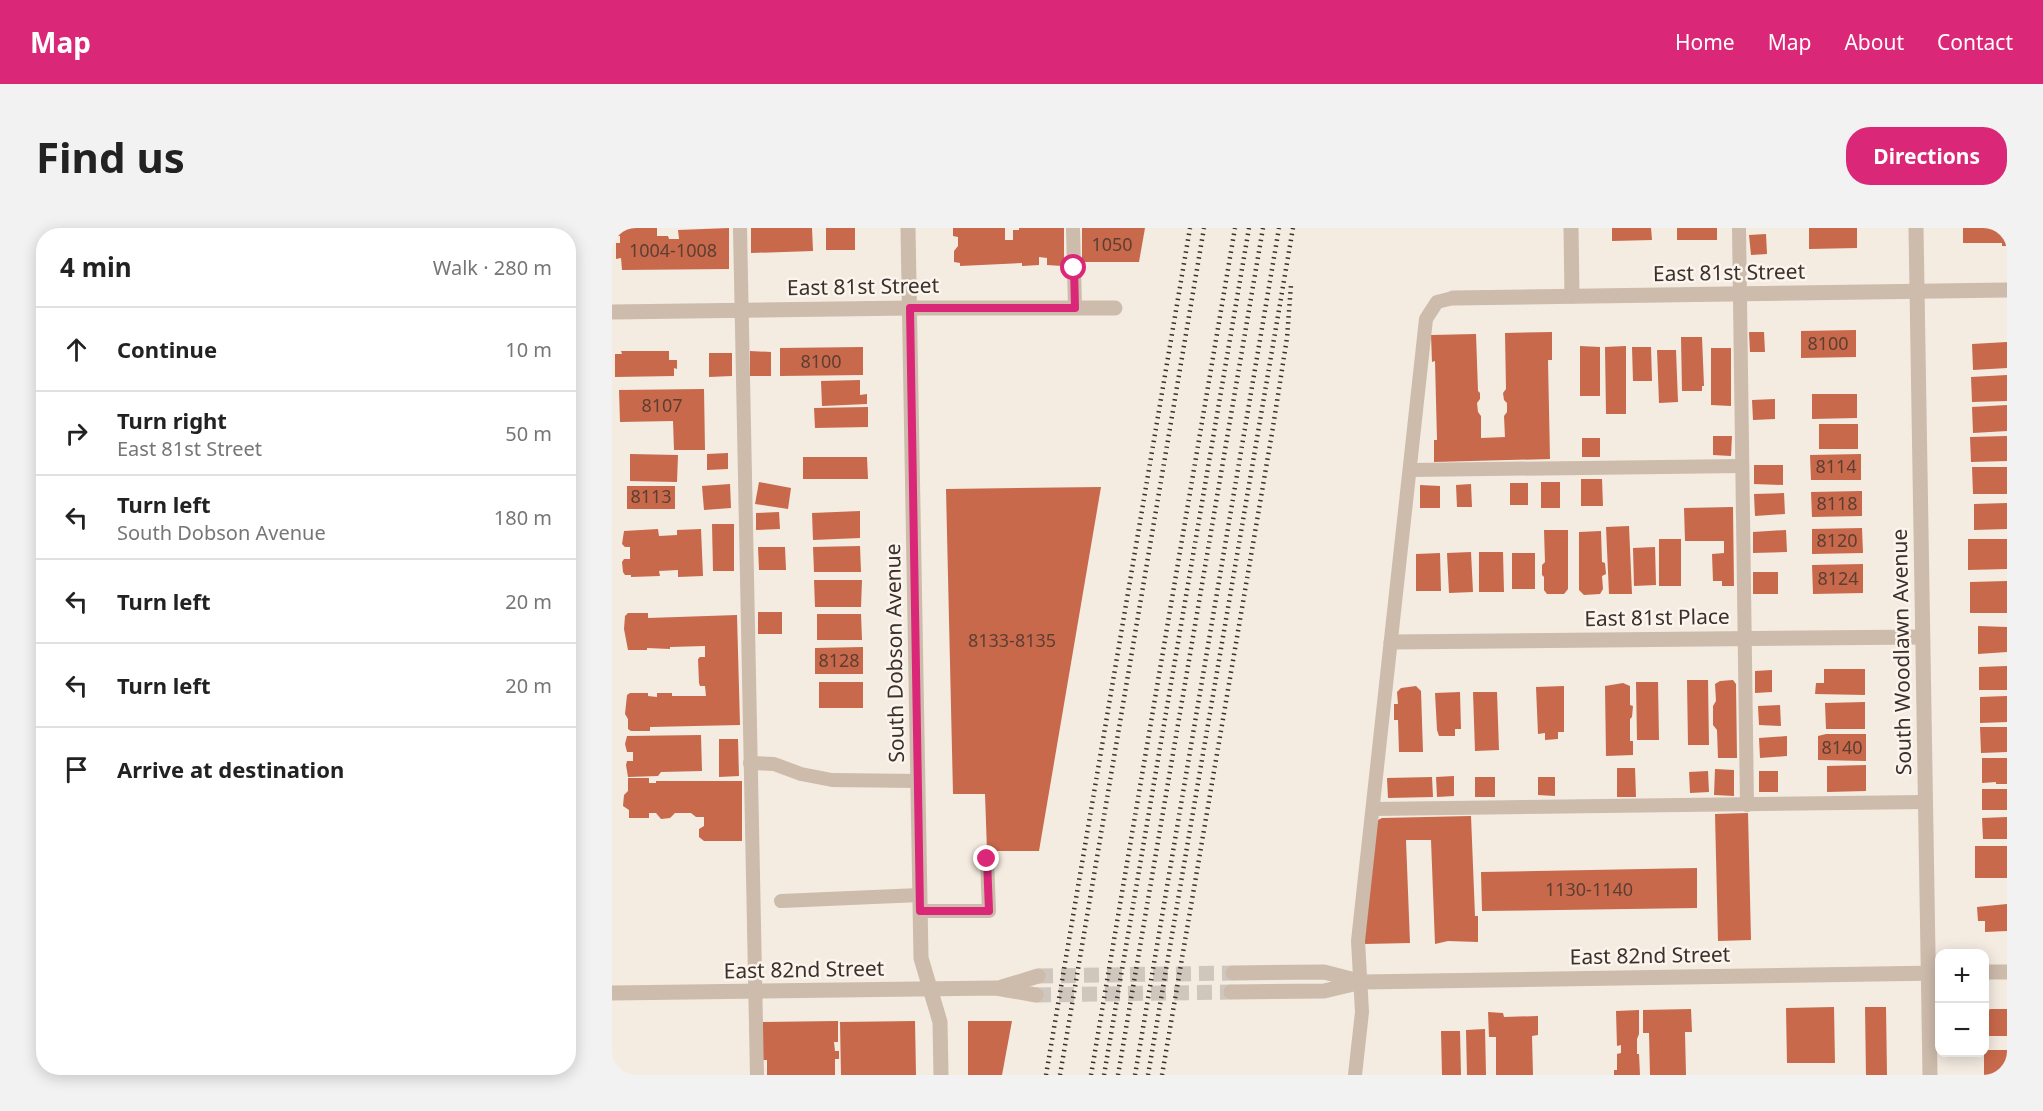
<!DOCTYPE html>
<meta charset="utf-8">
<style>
:root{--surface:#fff;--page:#f2f2f2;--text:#222;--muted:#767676;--line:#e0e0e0;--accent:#db2777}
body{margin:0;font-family:"Noto Sans",sans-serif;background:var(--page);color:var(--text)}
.controls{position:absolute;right:18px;bottom:18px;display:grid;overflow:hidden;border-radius:12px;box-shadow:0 3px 15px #0003}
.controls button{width:54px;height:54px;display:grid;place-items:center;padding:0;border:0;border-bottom:2px solid var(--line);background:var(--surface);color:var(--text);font:30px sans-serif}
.stop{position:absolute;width:18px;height:18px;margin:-14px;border:4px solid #db2777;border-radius:50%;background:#fff}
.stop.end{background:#db2777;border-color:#fff;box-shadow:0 2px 6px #0008}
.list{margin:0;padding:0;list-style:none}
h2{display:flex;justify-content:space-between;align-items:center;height:78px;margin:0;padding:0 24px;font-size:26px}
h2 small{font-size:20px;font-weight:400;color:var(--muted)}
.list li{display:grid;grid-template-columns:39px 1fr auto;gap:18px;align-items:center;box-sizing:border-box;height:84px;padding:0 24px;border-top:2px solid var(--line)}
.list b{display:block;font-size:22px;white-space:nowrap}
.list p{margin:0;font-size:20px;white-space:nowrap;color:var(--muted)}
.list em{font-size:20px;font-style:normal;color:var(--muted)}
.icon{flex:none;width:33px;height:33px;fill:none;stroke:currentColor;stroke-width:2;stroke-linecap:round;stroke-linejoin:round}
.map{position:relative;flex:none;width:1395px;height:847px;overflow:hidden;border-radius:24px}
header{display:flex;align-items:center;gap:36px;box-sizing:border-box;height:84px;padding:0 30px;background:var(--accent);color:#fff}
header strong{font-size:28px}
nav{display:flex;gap:33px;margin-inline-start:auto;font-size:21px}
.intro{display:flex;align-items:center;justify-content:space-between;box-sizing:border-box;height:144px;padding:0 36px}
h1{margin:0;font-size:42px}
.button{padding:15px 27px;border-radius:24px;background:var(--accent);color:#fff;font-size:21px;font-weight:700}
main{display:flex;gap:36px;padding:0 36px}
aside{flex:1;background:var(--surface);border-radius:24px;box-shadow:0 3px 15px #0003}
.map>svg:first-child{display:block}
</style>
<header>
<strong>Map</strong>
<nav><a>Home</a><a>Map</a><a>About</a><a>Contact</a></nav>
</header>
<div class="intro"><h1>Find us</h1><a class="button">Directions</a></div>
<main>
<aside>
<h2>4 min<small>Walk · 280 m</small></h2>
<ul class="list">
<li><svg class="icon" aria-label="ahead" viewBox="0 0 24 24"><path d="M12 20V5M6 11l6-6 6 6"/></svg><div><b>Continue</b></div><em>10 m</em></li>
<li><svg class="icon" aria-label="right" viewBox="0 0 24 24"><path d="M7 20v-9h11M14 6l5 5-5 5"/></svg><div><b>Turn right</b><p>East 81st Street</p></div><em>50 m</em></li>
<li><svg class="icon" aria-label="left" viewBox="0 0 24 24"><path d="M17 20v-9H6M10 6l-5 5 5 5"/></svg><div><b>Turn left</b><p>South Dobson Avenue</p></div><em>180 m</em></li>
<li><svg class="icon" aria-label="left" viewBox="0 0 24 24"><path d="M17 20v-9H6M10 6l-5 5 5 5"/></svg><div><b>Turn left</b></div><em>20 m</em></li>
<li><svg class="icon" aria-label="left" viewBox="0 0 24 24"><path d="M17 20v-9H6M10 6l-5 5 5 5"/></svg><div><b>Turn left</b></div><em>20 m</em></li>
<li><svg class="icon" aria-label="arrive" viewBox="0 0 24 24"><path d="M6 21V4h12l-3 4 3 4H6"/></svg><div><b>Arrive at destination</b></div></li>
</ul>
</aside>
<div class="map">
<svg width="1395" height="847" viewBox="0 0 1395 847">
<rect width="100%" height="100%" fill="#f4ebe1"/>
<g fill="#c8694b">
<polygon points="3,0 45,0 45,8 56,8 57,11 67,11 66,2 117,0 117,41 10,42 9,30 4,31 4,15 8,15 8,8 3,8"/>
<polygon points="139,0 200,0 201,23 139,25"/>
<rect x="214" y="0" width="29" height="22"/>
<polygon points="341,0 393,0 393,12 401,12 401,2 407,2 407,0 452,0 452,34 450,34 450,38 435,37 435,30 427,29 427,37 410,38 410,35 348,38 348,35 342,34 342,23 346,18 346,9 341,8"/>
<polygon points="470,0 533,0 527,34 470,34"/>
<polygon points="1000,0 1039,0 1040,12 1000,13"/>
<rect x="1065" y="0" width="40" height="12"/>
<polygon points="1197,0 1245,0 1245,20 1197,21"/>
<polygon points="1351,0 1395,0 1395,18 1390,18 1390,15 1351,15"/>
<polygon points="1154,6 1155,26 1139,27 1137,7"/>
<polygon points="1244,102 1244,129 1189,130 1189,103"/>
<polygon points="940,104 940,132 936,132 938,231 822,234 822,212 825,212 823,133 820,134 819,107 864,106 866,163 868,165 868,171 865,175 866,184 869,188 869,210 893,209 892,188 895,184 895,175 892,172 891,165 894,161 893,105"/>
<polygon points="1137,104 1152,104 1153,124 1138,124"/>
<polygon points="1069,109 1090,109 1092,158 1090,158 1090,163 1070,163"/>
<polygon points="1395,114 1395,140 1361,142 1360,116"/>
<polygon points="968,118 988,119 988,168 968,168"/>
<polygon points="1014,118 1014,186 994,186 993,119"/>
<polygon points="251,119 251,147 168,148 168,120"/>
<polygon points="1020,119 1039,119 1040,153 1021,153"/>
<polygon points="1099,120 1119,120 1119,178 1099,177"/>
<polygon points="1045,122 1064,122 1066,174 1047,175"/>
<polygon points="9,123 57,123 57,132 65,132 65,141 62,140 62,148 3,149 3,126 10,126"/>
<polygon points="138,123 159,124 159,148 138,148"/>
<polygon points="97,125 120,125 120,148 97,149"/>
<polygon points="1395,147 1395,173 1360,174 1359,149"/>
<polygon points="248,152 248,167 255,166 255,176 210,178 209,153"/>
<polygon points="92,161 93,222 62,222 61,193 8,194 7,162"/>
<polygon points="1200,166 1245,166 1245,190 1200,191"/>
<polygon points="1163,171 1163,191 1141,192 1140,172"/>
<polygon points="1395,177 1395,203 1361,205 1360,179"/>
<polygon points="256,179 256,199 203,200 202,180"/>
<rect x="1207" y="196" width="39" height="25"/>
<polygon points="1101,208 1120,208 1119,228 1101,227"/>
<polygon points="1395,208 1395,233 1359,234 1358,209"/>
<rect x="970" y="210" width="18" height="19"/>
<polygon points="116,225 116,241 95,242 95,226"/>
<polygon points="18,226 66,227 65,254 18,253"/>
<polygon points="1249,226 1249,252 1199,252 1198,227"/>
<polygon points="191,229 255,229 256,251 191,251"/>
<polygon points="1142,237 1171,237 1171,257 1142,256"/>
<polygon points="1360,239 1395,239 1395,266 1361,266"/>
<polygon points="969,251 990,251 991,278 969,278"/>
<polygon points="147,254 179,260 176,281 143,276"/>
<rect x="929" y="254" width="19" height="26"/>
<rect x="898" y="255" width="18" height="22"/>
<polygon points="118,256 119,280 92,282 90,258"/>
<polygon points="859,256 860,279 845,279 844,257"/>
<polygon points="808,257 828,258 828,280 808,280"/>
<rect x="15" y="258" width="48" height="23"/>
<polygon points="489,259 427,623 375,623 373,566 341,566 334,261"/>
<polygon points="1250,263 1250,288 1200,289 1199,264"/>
<polygon points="1172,265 1173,286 1143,288 1142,266"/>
<polygon points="1395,275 1395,301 1362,302 1362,276"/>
<polygon points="1121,279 1122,358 1110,358 1110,353 1101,353 1100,326 1112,325 1112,313 1073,313 1072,280"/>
<polygon points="248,283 248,310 201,312 200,285"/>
<polygon points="167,284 168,301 144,302 144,285"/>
<polygon points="100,296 122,296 122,343 101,343"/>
<polygon points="1017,298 1020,366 997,366 994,299"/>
<polygon points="1250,300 1251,325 1200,326 1200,301"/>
<polygon points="46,301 47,308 65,307 65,302 89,301 91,348 66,349 66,342 47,343 48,348 19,349 19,347 13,347 11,344 10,334 12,331 18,331 18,319 13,319 10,316 12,303"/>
<polygon points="932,302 956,302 956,361 952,366 935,366 932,362 932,349 930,347 930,337 933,334"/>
<polygon points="1174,302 1175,324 1141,325 1141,304"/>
<polygon points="989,303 990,334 993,335 994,346 990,348 991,361 988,366 972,367 967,362 967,304"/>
<rect x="1047" y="311" width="22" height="47"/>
<polygon points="1356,311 1395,311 1395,341 1356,342"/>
<polygon points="248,318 249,344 202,344 201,319"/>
<polygon points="146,319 173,319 174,342 147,342"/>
<polygon points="1043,319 1044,357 1022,358 1021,320"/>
<polygon points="859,324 861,364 837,365 835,325"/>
<polygon points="867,324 891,324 892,364 867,364"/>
<polygon points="828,325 829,363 804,363 804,326"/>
<rect x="900" y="325" width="23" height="36"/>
<polygon points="1251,336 1251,365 1201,366 1200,337"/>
<rect x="1141" y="344" width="25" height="22"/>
<polygon points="202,352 250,352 249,379 203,379"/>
<polygon points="1395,353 1395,385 1358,385 1358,354"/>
<rect x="146" y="384" width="24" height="22"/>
<polygon points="16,385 36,385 36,390 125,387 128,497 38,499 38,503 19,503 16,501 16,491 13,486 15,467 18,465 36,465 36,468 45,469 45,465 60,465 60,468 94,468 93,458 88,458 87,455 86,431 88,429 93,429 93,418 58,419 58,421 35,420 35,422 16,422 12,401 13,388"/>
<polygon points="205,386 249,386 250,412 205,412"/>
<polygon points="1366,398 1395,399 1395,424 1366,426"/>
<polygon points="251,419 251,446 203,446 203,420"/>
<polygon points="1395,438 1395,462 1367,462 1367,439"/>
<polygon points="1212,441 1253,441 1253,467 1203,466 1204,455 1212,455"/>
<polygon points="1160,442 1160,464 1143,465 1143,443"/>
<polygon points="1075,452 1096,452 1097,517 1076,517"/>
<polygon points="1121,452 1124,456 1125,530 1106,530 1105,502 1101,497 1101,478 1104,473 1103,456 1108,453"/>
<rect x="207" y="454" width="44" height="26"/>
<polygon points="1024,454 1046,454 1047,512 1025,512"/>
<polygon points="1011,455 1018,458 1018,477 1021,478 1020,489 1018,491 1018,513 1021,513 1021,527 994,528 993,458"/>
<polygon points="804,458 809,463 811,524 787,524 786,492 782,492 782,476 786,476 785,464 789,460"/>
<polygon points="952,458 952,504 946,504 946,511 933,512 933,505 926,506 924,459"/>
<polygon points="848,464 849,501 843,501 843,508 827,508 825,502 823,465"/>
<polygon points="861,464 885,464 887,522 863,523"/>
<polygon points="1395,468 1395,494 1368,495 1368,469"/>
<polygon points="1253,474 1253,501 1214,501 1213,475"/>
<polygon points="1168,477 1169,498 1147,497 1146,478"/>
<polygon points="1368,499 1395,499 1395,524 1369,525"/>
<polygon points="1214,506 1254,506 1254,533 1206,532 1206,508"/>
<polygon points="89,507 90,543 49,544 46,548 16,549 14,537 15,533 21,533 21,524 15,524 13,516 15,508"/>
<polygon points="1175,508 1175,528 1148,530 1147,510"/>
<polygon points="107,511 126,511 127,548 107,549"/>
<polygon points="1370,530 1395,530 1395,556 1384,556 1384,554 1370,555"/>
<polygon points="1254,537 1254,563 1215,564 1215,538"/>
<polygon points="1005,540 1023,540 1024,569 1005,569"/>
<polygon points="1103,541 1122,542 1122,568 1102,567"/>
<polygon points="1096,543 1097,564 1078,565 1077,544"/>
<rect x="1147" y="543" width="19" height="21"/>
<polygon points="842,548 842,568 825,569 824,549"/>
<polygon points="820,549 821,569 776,570 775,550"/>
<rect x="863" y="549" width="20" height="20"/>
<polygon points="926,549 943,549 943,568 926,567"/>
<polygon points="16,550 37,550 37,555 44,555 44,553 130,553 130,613 92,613 87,609 87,601 92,598 92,589 84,589 79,585 63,585 58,590 49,591 44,585 37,585 37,590 17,590 17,582 11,578 12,567 16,563"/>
<rect x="1370" y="561" width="25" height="21"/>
<polygon points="1136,585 1139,712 1106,713 1103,586"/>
<polygon points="859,588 863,688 866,688 866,714 836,713 823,716 819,612 794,612 798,715 752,716 764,593 770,590"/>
<polygon points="1395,589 1395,611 1371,611 1370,590"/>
<rect x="1363" y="618" width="32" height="32"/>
<polygon points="1085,640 1085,680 870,683 869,644"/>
<polygon points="1395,676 1395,703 1373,704 1373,693 1366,693 1365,679"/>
<polygon points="1222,779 1223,835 1175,835 1174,780"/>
<polygon points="1253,779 1274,779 1275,847 1254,847"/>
<polygon points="1079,781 1080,804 1073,804 1074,847 1038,847 1037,805 1031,805 1031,782"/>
<polygon points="1379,781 1395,781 1395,808 1372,808 1372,783"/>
<polygon points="1027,782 1027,806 1025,811 1025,826 1027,826 1028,847 1002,847 1002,842 1005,842 1005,826 1009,825 1009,817 1005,818 1004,783"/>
<polygon points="876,784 891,785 892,789 926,788 926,807 920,808 921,847 884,847 884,809 877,809"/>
<polygon points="226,793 226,814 222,814 223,823 227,823 227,831 223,831 223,847 155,847 155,832 151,832 151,794"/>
<polygon points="303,793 304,847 229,847 228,794"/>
<polygon points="356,793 400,793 390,847 356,847"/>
<polygon points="873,801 874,847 855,847 854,802"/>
<polygon points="829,803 848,803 849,847 830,847"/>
<rect x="1372" y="822" width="23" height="25"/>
</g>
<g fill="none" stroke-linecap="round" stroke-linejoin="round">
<g stroke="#cfc6bd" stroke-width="15" stroke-dasharray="15 8" stroke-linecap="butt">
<polyline points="426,748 621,745"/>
<polyline points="424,767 619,764"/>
</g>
<g stroke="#cdbbac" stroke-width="14">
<polyline points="128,0 145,847"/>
<polyline points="461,0 463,80"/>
<polyline points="1127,0 1135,577"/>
<polyline points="798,242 1130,238"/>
<polyline points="138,535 162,536 189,546 220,552 306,553"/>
<polyline points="761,581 1313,574"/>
<polyline points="169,673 308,667"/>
<polyline points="308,683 377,683 375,631"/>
<polyline points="743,847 750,784 746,713 814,91 825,74 841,70"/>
</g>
<g stroke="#cdbbac" stroke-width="15">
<polyline points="296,0 309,730 328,794 329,847"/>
<polyline points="959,0 960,68"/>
<polyline points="1304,0 1318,847"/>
<polyline points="841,70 1395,62"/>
<polyline points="0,84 298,80 503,80"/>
<polyline points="779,414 1310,409"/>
<polyline points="1372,744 1395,744"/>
<polyline points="621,745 712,744 747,753"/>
<polyline points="390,759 426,748"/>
<polyline points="619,764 712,763 750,754 1328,745"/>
<polyline points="0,765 384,760 424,767"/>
</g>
<g stroke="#3b302b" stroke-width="4.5" stroke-dasharray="1.5 4.5" stroke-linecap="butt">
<polyline points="434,847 578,0"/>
<polyline points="448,847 592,0"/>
<polyline points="479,847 623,0"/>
<polyline points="492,847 637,0"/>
<polyline points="506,847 651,0"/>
<polyline points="523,847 667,0"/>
<polyline points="536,847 681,0"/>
<polyline points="550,847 660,205 675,110 679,57"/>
</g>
</g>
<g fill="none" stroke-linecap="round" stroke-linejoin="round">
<polyline stroke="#db2777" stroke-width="8" points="375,631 377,683 308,683 298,80 463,80 462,40"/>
</g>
<g text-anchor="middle" stroke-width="5" stroke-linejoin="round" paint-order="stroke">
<g font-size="18" fill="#5e3e33">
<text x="500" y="23">1050</text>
<text x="61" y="29">1004-1008</text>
<text x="1216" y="122">8100</text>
<text x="209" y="140">8100</text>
<text x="50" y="184">8107</text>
<text x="1224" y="245">8114</text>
<text x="39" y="275">8113</text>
<text x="1225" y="282">8118</text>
<text x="1225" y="319">8120</text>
<text x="1226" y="357">8124</text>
<text x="400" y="419">8133-8135</text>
<text x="227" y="439">8128</text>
<text x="1230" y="526">8140</text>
<text x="977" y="668">1130-1140</text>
</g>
<g font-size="21" fill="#3b302b" stroke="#fbf5ee">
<text transform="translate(1117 45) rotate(-1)" y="7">East 81st Street</text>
<text transform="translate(251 59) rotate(-1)" y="7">East 81st Street</text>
<text transform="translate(1045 390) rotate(-1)" y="7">East 81st Place</text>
<text transform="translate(1290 424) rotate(-91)" y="7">South Woodlawn Avenue</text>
<text transform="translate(283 425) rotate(-91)" y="7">South Dobson Avenue</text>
<text transform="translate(1038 728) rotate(-1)" y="7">East 82nd Street</text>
<text transform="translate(192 742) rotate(-1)" y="7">East 82nd Street</text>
</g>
</g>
</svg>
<div class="controls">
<button>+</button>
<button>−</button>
</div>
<div class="stop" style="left:462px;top:40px"></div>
<div class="stop end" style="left:375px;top:631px"></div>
</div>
</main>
